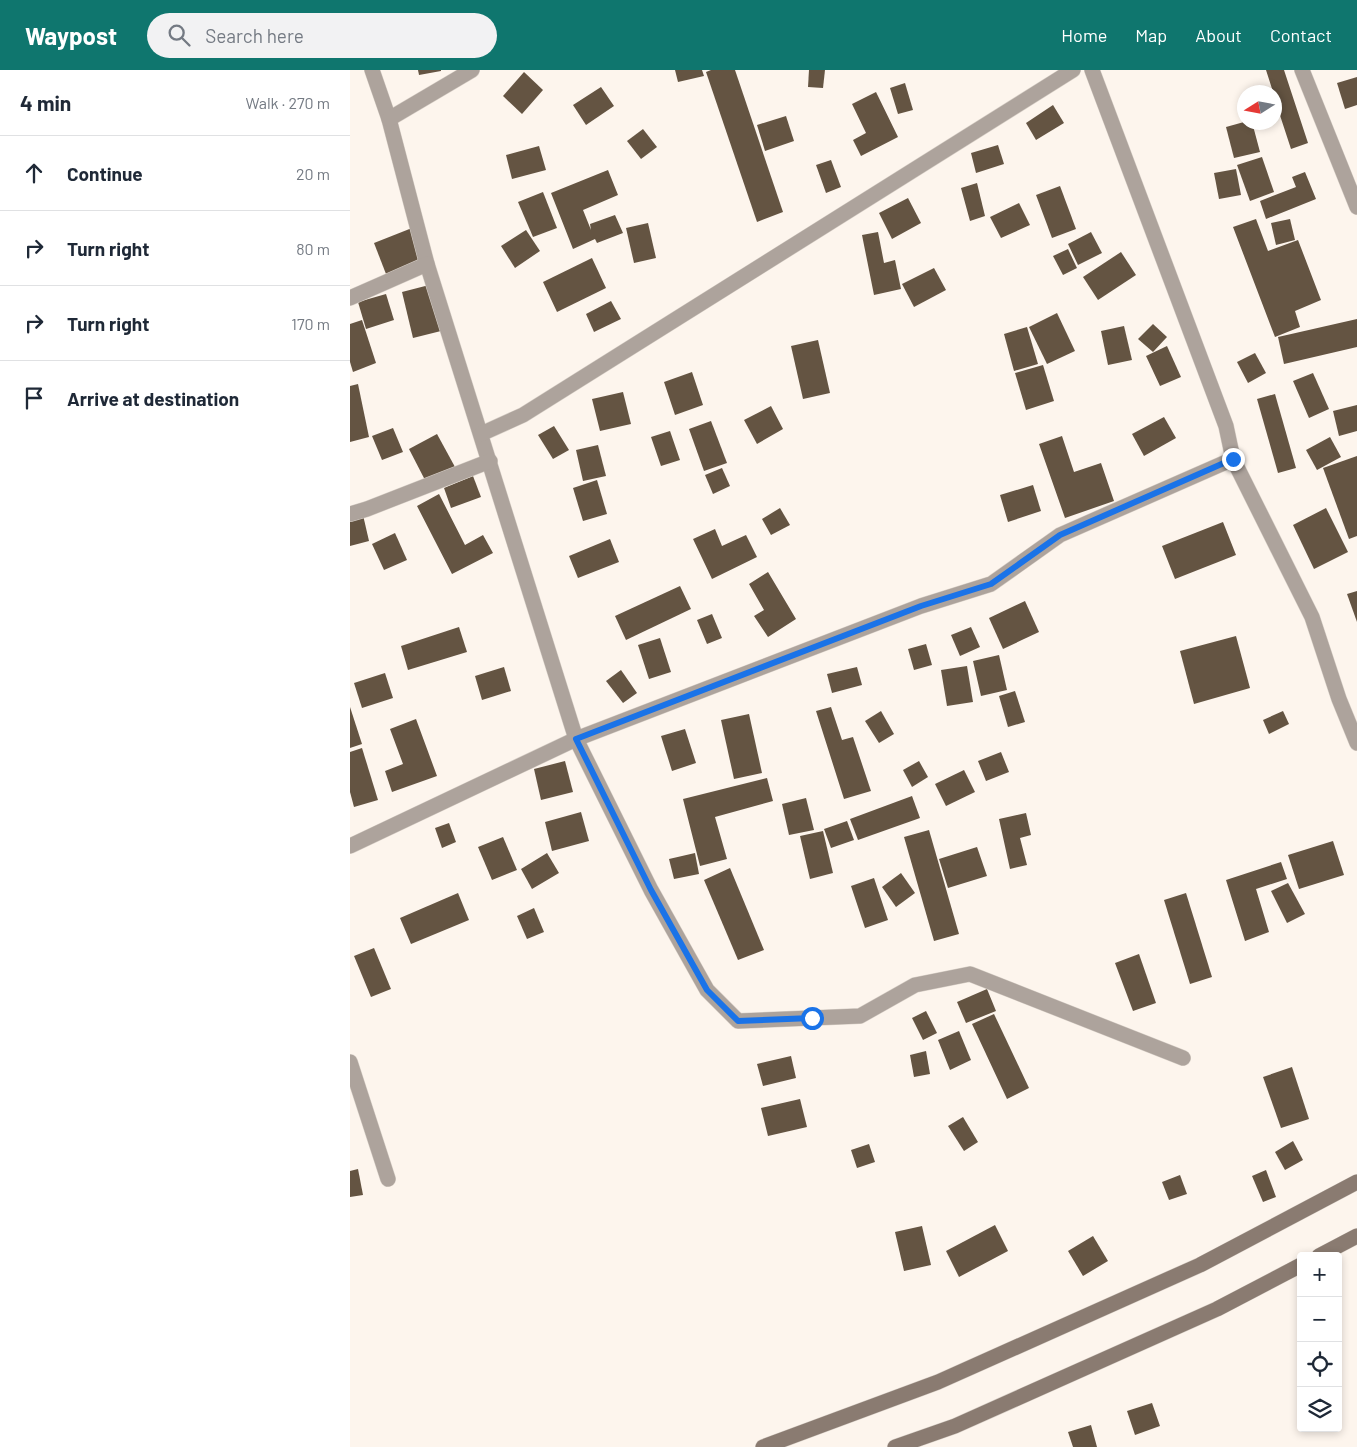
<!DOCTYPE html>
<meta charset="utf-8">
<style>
:root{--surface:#fff;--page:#f2f2f3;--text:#1f2937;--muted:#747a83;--line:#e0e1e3;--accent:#0f766e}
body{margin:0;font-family:Barlow,sans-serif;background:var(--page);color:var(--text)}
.controls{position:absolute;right:15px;bottom:15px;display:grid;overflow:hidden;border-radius:5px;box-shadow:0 2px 8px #0003}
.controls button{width:45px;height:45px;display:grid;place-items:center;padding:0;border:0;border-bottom:1px solid var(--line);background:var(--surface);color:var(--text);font:25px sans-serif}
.compass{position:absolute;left:887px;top:15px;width:45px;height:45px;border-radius:50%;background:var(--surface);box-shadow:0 2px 8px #0003;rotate:259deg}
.stop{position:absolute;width:15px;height:15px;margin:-11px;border:4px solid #1a73e8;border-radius:50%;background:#fff}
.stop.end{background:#1a73e8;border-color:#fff;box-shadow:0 1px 5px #0008}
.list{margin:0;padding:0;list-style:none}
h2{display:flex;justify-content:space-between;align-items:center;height:65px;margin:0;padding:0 20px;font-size:21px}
h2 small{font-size:16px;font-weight:400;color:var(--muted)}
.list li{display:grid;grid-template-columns:32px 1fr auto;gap:15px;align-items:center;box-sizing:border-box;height:75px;padding:0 20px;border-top:1px solid var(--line)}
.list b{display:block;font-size:19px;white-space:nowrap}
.list em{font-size:16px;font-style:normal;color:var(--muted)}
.icon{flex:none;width:28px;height:28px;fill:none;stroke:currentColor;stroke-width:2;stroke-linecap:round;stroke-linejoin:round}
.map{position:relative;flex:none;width:1007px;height:1377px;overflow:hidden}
header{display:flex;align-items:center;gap:30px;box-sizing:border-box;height:70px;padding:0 25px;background:var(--accent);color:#fff}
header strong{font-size:24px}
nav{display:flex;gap:28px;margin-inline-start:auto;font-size:18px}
.search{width:350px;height:45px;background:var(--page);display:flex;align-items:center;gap:12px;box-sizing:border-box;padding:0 18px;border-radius:28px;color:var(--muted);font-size:19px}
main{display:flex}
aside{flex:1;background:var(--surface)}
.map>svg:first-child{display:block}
</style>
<header>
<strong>Waypost</strong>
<div class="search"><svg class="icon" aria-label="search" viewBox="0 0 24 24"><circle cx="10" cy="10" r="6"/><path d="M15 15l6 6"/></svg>Search here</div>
<nav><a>Home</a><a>Map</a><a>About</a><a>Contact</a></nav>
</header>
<main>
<aside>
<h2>4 min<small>Walk · 270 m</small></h2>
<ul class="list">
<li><svg class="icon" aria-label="ahead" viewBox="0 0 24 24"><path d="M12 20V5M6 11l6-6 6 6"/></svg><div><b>Continue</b></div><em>20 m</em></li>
<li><svg class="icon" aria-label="right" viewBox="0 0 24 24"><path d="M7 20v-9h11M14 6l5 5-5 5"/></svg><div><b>Turn right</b></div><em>80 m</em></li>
<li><svg class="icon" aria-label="right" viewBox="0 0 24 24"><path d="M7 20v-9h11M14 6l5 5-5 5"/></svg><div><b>Turn right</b></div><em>170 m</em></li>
<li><svg class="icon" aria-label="arrive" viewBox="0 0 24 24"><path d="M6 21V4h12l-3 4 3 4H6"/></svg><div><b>Arrive at destination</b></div></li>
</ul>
</aside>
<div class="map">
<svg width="1007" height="1377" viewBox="0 0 1007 1377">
<rect width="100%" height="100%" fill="#fdf5ed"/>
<g fill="#645442">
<polygon points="68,0 91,0 91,1 69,5"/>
<polygon points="325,0 352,0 354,6 328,12"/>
<polygon points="361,0 385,0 433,142 407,152 356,2"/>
<polygon points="459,0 475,0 473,18 458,17"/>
<polygon points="916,0 934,0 958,73 941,79 924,27 924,22 923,22"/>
<polygon points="174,2 193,20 172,44 153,26"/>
<polygon points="1007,7 1007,35 995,39 987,13"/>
<polygon points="555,13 563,40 548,44 540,18"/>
<polygon points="251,17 264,36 236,55 223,35"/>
<polygon points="526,22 548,67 511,86 503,70 516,63 502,34"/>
<polygon points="703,35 714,53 686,70 676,53"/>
<polygon points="436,46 444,71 415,81 407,55"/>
<polygon points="894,52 902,52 910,82 884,88 876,57"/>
<polygon points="293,59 307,77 291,89 277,71"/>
<polygon points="648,75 654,94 626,103 621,83"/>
<polygon points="189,76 196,100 162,109 156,85"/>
<polygon points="912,87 924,122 900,131 887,95"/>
<polygon points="481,90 491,117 476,123 466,95"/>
<polygon points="886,99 891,125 869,129 864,103"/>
<polygon points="258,100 268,125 233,140 241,160 240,154 265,145 273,163 247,173 245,169 223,179 201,123"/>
<polygon points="955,102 966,129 916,149 910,131 946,117 942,107"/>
<polygon points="627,113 635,146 620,151 611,118"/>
<polygon points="710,116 726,159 702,168 686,125"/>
<polygon points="193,122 207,158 183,167 168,132"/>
<polygon points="558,128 571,153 542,169 529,143"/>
<polygon points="669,133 680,155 651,168 640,147"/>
<polygon points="906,149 918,181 948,170 971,230 945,241 950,257 925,267 883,157"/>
<polygon points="940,149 945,170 926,175 921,153"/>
<polygon points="298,153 306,188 284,193 276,158"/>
<polygon points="62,158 74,189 36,204 24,173"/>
<polygon points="176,160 190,181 165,198 151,176"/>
<polygon points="528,162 534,193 545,190 551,219 524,225 512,165"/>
<polygon points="741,162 752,183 728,195 718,174"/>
<polygon points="718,179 727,198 713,205 703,186"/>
<polygon points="771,182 786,205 748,230 733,207"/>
<polygon points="242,188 256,218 207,242 193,212"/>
<polygon points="584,198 596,220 564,237 552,214"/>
<polygon points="83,214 95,260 63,268 52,222"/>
<polygon points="36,224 44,250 16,259 8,232"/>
<polygon points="261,231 271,249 244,262 236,244"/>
<polygon points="707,243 725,281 697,294 679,257"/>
<polygon points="1007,249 1007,277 934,294 928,267"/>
<polygon points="12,250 26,293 3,302 0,292 0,254"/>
<polygon points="803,254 817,267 803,282 788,269"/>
<polygon points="774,256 782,290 758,295 751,261"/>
<polygon points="677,257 688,294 664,301 654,264"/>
<polygon points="468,270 480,323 453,329 441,276"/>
<polygon points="817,276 831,307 810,316 796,286"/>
<polygon points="905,283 916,303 898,313 887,292"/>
<polygon points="693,295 704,331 676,340 665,303"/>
<polygon points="342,302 353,335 325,345 314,312"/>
<polygon points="963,303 979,339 959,348 943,311"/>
<polygon points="8,314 19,367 0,372 0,316"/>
<polygon points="273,322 281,354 250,361 242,329"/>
<polygon points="925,324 946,398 928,403 907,329"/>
<polygon points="1007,335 1007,361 989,366 983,341"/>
<polygon points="421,336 433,359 407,374 394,350"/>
<polygon points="814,347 826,368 794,386 782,364"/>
<polygon points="361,351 377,393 354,401 339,359"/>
<polygon points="204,356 219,380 203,389 188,365"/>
<polygon points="43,358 53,382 32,390 22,366"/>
<polygon points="320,361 330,390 311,396 301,367"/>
<polygon points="87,364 105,397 76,412 59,379"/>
<polygon points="712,366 724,402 751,393 764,431 715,448 689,374"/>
<polygon points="980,367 991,387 967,400 956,380"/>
<polygon points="248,375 256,406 233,411 226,380"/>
<polygon points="1007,386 1007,466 999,469 973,398"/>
<polygon points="372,398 380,416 363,424 355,405"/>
<polygon points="123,406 131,427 101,438 94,418"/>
<polygon points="247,410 257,444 233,451 223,418"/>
<polygon points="683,415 691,441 658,452 650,425"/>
<polygon points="89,424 115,475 133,465 143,483 102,504 67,436"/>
<polygon points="430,438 440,455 421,465 412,449"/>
<polygon points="976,438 998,482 964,499 943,455"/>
<polygon points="13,445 19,471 0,476 0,448"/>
<polygon points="873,452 886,485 825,509 812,476"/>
<polygon points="365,459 372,476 396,465 407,487 362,509 343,469"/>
<polygon points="45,463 57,490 34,500 22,474"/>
<polygon points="260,469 269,492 228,508 219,486"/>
<polygon points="418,502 446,549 418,567 404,546 414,540 399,514"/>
<polygon points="330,516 341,539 276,570 265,546"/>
<polygon points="1007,521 1007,552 997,524"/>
<polygon points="675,531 689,562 653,579 639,548"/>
<polygon points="362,544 372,568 357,574 347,550"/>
<polygon points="109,557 117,582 58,600 51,576"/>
<polygon points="621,557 630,577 610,586 601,565"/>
<polygon points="886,566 900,618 844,634 830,581"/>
<polygon points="310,568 321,602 299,609 288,575"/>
<polygon points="576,574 582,595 564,600 558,579"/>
<polygon points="649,585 657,620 631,626 623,591"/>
<polygon points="617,596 623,632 597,636 591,600"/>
<polygon points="154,597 161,621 132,630 125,606"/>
<polygon points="507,597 512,615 482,623 477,604"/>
<polygon points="271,600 287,623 273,633 256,611"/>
<polygon points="35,603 43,628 12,638 4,613"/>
<polygon points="665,621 675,652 658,657 649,626"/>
<polygon points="0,637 12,674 0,678"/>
<polygon points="481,637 492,670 503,667 521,721 494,729 466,641"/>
<polygon points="531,641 544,664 529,673 515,651"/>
<polygon points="933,641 939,654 919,664 913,650"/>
<polygon points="399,644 412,703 384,709 371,650"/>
<polygon points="66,649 87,706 42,722 35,701 53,694 40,659"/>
<polygon points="335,659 346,693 322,701 311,666"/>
<polygon points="12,678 28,730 4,737 0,722 0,682"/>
<polygon points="651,682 659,702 636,711 628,691"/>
<polygon points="215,691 223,722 191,730 184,699"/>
<polygon points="569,691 578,707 562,717 553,700"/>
<polygon points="614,700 625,722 596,736 585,714"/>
<polygon points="417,708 423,731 365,747 377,789 350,796 333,729"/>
<polygon points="562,726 570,748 508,770 500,749"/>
<polygon points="456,728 464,760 439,765 432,734"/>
<polygon points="231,742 239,771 202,781 195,752"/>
<polygon points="676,743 681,765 670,768 677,795 660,799 649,749"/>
<polygon points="497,751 504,770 481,778 474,759"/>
<polygon points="99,753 106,772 92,778 85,758"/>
<polygon points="579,760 609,864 584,871 554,767"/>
<polygon points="473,761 483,803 460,809 450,766"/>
<polygon points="153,767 167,800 142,810 128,777"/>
<polygon points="983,771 994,805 949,819 938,785"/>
<polygon points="627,777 637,806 598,818 589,789"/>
<polygon points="197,783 209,803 182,819 171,799"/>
<polygon points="345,783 349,804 324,809 319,789"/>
<polygon points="931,792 937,809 906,819 919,862 895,871 876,810"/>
<polygon points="380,798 414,880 388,890 354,810"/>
<polygon points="551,803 565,823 546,837 532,817"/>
<polygon points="524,808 538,850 515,858 501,816"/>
<polygon points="938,813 955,844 937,853 921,821"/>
<polygon points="108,823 119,850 61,874 50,848"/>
<polygon points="836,823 862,907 840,914 814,830"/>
<polygon points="184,838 194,862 177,869 167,846"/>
<polygon points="24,878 41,919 21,927 4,886"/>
<polygon points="789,884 806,933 783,941 765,893"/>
<polygon points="637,919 646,941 616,953 607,932"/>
<polygon points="576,941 587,963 573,970 562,948"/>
<polygon points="644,944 679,1018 657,1029 622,954"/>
<polygon points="609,961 621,990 600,1000 588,970"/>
<polygon points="576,981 580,1004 564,1007 560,985"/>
<polygon points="441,986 446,1008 413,1016 407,994"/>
<polygon points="942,997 959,1049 931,1058 913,1007"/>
<polygon points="450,1029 457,1057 418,1066 411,1038"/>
<polygon points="613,1047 628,1072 614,1081 598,1056"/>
<polygon points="943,1071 953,1090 935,1100 925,1082"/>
<polygon points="519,1074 525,1092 507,1098 501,1080"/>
<polygon points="8,1099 13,1125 0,1127 0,1101"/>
<polygon points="916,1100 926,1127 913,1132 902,1106"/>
<polygon points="830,1105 837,1124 819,1130 812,1112"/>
<polygon points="645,1155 658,1181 609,1207 596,1181"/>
<polygon points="572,1156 581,1195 554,1201 545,1162"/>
<polygon points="743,1166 758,1191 733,1206 718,1181"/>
<polygon points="802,1333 810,1356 785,1365 777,1341"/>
<polygon points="741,1355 747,1377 723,1377 718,1362"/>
</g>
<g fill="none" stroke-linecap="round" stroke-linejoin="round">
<g stroke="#d8d0c8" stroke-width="16">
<g id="street">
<polyline points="22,0 39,49 77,194 226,669 301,820 357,920 388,951 510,946 565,915 620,904 833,988"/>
<polyline points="742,0 876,356 883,389 962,547 989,629 1007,673"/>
<polyline points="952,0 1007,137"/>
<polyline points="39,49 122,0"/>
<polyline points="0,228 77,194"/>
<polyline points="131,364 173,345 723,0"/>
<polyline points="0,444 17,439 140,391"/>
<polyline points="0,776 226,669 571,536 641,514 710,465 883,389"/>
<polyline points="0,992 38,1109"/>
</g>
</g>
<g stroke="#d8d0c8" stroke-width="16">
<g id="secondary">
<polyline points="969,1186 1007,1166"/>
<polyline points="413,1377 588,1312 850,1195 1007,1112"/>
<polyline points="545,1377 605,1356 867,1239 951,1195"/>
</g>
</g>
<use href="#street" stroke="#ada39c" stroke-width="15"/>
<use href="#secondary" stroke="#8a7b71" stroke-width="15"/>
</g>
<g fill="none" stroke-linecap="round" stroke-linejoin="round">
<polyline stroke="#1a73e8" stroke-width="6" points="462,948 388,951 357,920 301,820 226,669 571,536 641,514 710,465 883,389"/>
</g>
</svg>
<div class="controls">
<button>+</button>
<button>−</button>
<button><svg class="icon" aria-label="locate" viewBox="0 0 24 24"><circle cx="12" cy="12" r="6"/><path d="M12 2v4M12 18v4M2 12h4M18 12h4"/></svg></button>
<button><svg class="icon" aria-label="layers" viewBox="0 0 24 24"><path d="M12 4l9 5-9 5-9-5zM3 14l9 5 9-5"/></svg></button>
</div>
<svg class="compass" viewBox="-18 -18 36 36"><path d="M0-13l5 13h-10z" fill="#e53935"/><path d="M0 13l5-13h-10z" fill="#747a83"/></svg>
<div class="stop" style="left:462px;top:948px"></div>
<div class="stop end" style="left:883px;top:389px"></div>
</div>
</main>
